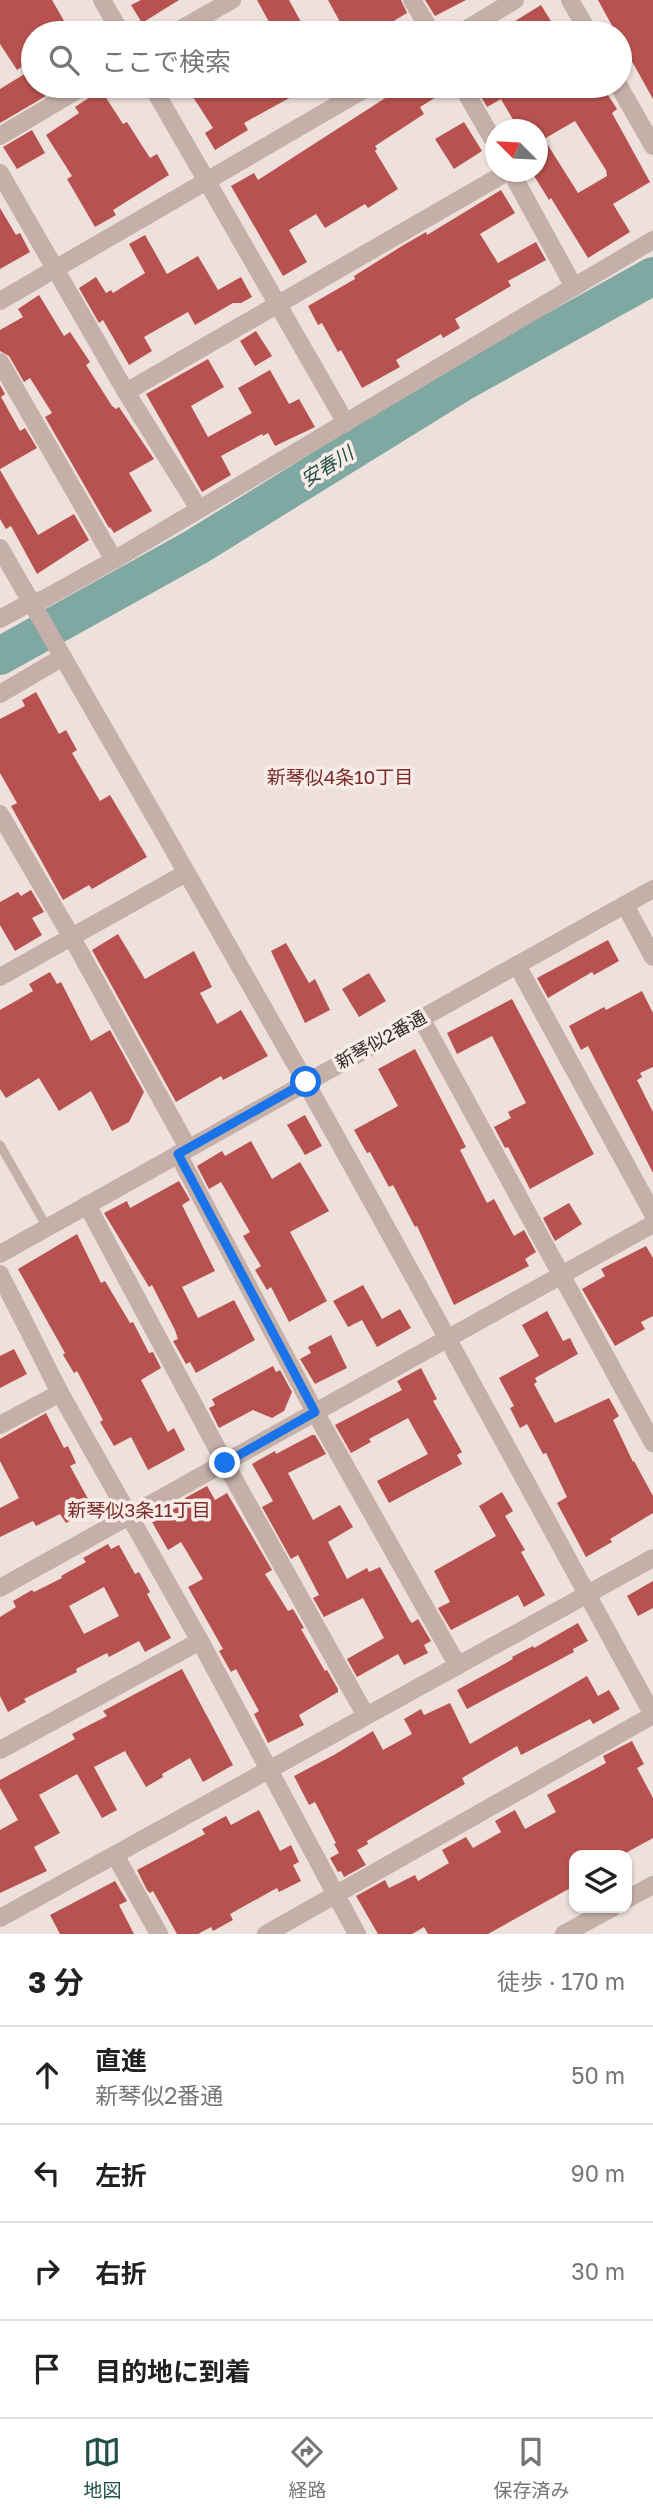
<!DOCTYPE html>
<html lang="ja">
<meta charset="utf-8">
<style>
:root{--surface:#fff;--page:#f6f6f6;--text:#222;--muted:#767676;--line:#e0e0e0;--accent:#225049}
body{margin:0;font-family:"Golos Text","Noto Sans JP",sans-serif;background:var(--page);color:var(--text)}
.controls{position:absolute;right:21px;bottom:21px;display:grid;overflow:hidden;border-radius:14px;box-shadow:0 2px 5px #0004}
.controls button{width:63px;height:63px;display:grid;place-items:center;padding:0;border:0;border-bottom:2px solid var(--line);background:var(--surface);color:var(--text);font:35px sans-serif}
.compass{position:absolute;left:485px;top:119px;width:63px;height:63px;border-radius:50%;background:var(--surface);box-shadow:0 2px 5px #0004;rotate:294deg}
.stop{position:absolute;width:21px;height:21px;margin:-16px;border:5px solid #1a73e8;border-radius:50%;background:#fff}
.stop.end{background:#1a73e8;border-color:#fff;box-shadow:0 2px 7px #0008}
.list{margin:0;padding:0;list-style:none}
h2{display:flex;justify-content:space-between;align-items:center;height:91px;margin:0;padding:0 28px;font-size:30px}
h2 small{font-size:23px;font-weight:400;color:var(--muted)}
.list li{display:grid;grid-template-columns:46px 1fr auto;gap:21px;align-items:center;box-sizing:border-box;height:98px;padding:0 28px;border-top:2px solid var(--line)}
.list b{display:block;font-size:26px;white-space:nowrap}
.list p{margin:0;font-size:23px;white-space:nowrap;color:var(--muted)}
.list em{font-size:23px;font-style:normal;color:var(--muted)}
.icon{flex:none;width:38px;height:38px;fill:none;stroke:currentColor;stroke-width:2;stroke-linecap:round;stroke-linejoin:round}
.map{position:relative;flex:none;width:653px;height:1934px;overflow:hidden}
.search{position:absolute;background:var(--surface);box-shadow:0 2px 5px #0004;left:21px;right:21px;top:21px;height:77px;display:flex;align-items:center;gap:18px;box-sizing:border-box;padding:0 24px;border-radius:38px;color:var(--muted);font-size:26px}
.sheet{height:483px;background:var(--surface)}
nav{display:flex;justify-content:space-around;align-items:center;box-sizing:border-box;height:98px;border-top:2px solid var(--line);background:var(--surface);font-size:19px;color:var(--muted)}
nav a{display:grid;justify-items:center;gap:4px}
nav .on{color:var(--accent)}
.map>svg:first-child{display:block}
</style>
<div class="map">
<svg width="653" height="1934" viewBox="0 0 653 1934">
<rect width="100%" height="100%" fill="#eee1db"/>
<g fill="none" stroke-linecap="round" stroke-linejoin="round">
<polyline stroke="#7ea8a1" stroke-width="38" points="0,656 196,547 461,383 653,276"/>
</g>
<g fill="#b85250" fill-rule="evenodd">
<polygon points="0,0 52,0 71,33 33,33 33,59 17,70 0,44"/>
<polygon points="141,0 179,0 142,23 131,5"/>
<polygon points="257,0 289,0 307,33 275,33"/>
<polygon points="328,0 401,0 407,13 374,33 346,33"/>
<polygon points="425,0 466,0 435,16"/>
<polygon points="598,0 653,0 653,99 620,40 620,33 616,33"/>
<polygon points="541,5 554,26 543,33 523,33 515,21"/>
<polygon points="31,70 33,86 40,86 46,96 0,123 0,89"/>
<polygon points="186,86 311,86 244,123 248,130 215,150 205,133 213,128"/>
<polygon points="404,86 451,88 420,107 424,114 375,146 377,149 375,151 398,189 368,208 365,204 325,228 316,214 289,230 307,262 283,276 231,186 254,173 258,180"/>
<path d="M475,86H586L593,96L604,89L617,109L612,113L650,182L613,204L630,232L588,258L551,198L549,200L533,174L537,172V130H519L501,99L487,107ZM575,121L606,170L607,176L578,193L544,139Z"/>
<polygon points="101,90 123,124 127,122 150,158 157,154 169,175 113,210 116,215 95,227 67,179 72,176 46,135 79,113 75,107"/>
<polygon points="464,122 482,151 454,169 435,139"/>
<polygon points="32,130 45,153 17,169 3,147"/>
<polygon points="501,190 515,213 480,234 498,263 536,242 546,260 508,281 511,286 455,319 460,328 443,338 441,334 396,360 400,367 362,388 341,350 338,352 322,323 318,325 308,306 355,279 354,276 402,246 426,232 427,235"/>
<polygon points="0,208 16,235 20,233 30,252 0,269"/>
<polygon points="145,235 167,274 198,256 218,290 241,277 252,297 241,303 233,303 195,325 188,312 144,337 152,351 129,365 103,320 99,323 79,288 96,277 106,293 111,290 113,293 145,273 129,244"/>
<polygon points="39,295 64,336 70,332 90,362 86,365 112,406 116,409 119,407 154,459 129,473 152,511 114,533 110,527 109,528 45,417 52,413 30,378 24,382 9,356 0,351 0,330 23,317 18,309"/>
<polygon points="256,331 272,356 255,366 240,341"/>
<polygon points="208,359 224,387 191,406 208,437 252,413 238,388 270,370 289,404 299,399 315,427 275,446 268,433 263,436 262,434 221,456 231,475 202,492 146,394"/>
<polygon points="0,385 5,394 1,397 20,431 25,428 37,448 0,469"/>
<polygon points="0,470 38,535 74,514 89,540 37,574 11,526 6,529 0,519"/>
<polygon points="36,692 59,734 66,730 77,750 72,753 100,801 110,795 147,857 92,889 89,885 63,900 11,806 17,803 0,773 0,719 25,706 22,700"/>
<polygon points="31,890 44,912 32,918 42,935 15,951 0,925 0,902 18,892 21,896"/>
<polygon points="118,934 145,979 194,951 212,987 200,993 217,1024 241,1010 268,1056 223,1080 221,1076 176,1102 92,950"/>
<polygon points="608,940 619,961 594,975 592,972 548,998 537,978"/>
<polygon points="286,943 309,983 315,979 330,1010 305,1023 271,951"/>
<polygon points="50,972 57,984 61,982 91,1041 110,1030 144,1092 129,1122 112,1131 91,1091 59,1111 39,1078 6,1098 0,1089 0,1010 33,991 29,984"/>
<polygon points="369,973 386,1001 359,1017 342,989"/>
<polygon points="642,991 653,1013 653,1067 640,1073 642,1077 637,1080 653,1112 653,1173 588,1046 581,1050 569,1026 604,1007 606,1010"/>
<polygon points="512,999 594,1154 530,1189 508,1147 505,1148 494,1127 511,1118 508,1112 526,1103 492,1036 457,1054 447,1033"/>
<polygon points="415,1049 466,1147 460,1150 487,1203 494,1199 514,1236 524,1230 536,1252 525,1259 529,1266 454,1305 417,1226 415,1227 393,1185 389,1187 370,1152 367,1153 354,1130 398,1106 378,1069"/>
<polygon points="305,1115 322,1146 305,1155 287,1125"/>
<polygon points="251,1141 272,1179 300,1162 329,1211 290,1232 327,1301 289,1322 271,1287 267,1290 255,1270 261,1266 243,1236 250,1232 221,1182 209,1189 197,1166 222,1151 225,1156"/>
<polygon points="179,1181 190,1200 182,1205 215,1271 182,1287 198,1318 234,1300 255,1340 196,1373 190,1362 186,1364 173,1341 178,1339 175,1330 152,1285 149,1287 104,1213 127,1201 130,1208"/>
<polygon points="569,1203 582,1224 555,1241 543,1218"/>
<polygon points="77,1234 101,1283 105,1281 130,1323 133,1322 149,1353 153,1352 161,1368 141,1380 168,1432 174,1428 185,1450 148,1470 131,1437 114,1446 100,1422 103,1420 77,1371 74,1373 63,1355 65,1353 18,1269"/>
<polygon points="646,1246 653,1258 653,1316 641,1322 645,1329 615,1346 582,1289 605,1276 601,1269"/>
<polygon points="363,1285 382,1319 400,1309 411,1328 377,1347 362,1320 348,1327 333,1301"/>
<polygon points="547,1311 563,1341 570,1338 578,1354 535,1378 537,1382 534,1384 555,1423 609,1398 619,1416 613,1420 633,1462 634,1461 653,1496 653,1513 610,1539 612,1542 586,1557 557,1503 567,1497 546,1453 543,1454 527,1424 520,1428 510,1408 514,1406 499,1378 539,1356 522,1325"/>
<polygon points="331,1335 347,1368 315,1384 300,1359 311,1353 308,1347"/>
<polygon points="14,1349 27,1374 0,1388 0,1356"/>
<polygon points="273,1366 276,1372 280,1370 292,1392 284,1411 272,1418 253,1410 219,1428 209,1408 215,1405 212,1399"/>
<polygon points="421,1368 437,1399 433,1401 462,1452 457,1455 462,1464 389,1503 377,1481 428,1454 408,1418 369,1439 371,1442 351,1453 335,1425 402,1390 397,1381"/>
<polygon points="46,1413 64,1448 68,1446 76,1463 70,1466 93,1508 66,1523 60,1514 36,1526 33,1521 0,1537 0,1508 19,1498 0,1461 0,1439"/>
<polygon points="312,1435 315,1435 326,1454 288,1473 313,1520 340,1505 353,1527 328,1542 347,1579 367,1568 369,1572 380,1567 410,1621 412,1623 418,1619 431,1641 424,1645 428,1653 404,1665 398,1654 357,1677 347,1659 384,1638 363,1598 324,1617 313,1598 319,1595 298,1555 291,1559 262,1507 273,1501 252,1464 275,1451 276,1454"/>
<polygon points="207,1486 215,1500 227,1493 272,1570 265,1574 288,1611 293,1609 304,1628 301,1629 325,1671 327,1670 338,1689 338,1692 299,1715 304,1725 268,1743 254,1714 259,1711 236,1669 231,1672 219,1651 223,1649 188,1587 203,1579 181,1542 168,1550 152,1522 187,1501 185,1498"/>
<polygon points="502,1492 513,1511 505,1516 525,1550 521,1552 545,1595 524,1607 518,1595 451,1630 438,1608 450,1602 434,1571 496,1536 479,1506"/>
<path d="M108,1544L111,1549L119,1545L135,1574L139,1572L150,1592L147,1594L171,1638L145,1652L139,1641L109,1657L107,1653L76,1669L77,1672L24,1699L26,1702L8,1712L0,1696V1617L16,1607L13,1601L32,1590L34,1592L62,1578L61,1576L86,1562L83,1558ZM104,1587L119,1616L84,1634L69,1606Z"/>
<polygon points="653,1581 653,1608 638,1616 627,1596"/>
<polygon points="578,1623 588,1641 573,1649 574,1652 467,1709 457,1690 513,1659 512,1657 533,1646 534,1648"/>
<polygon points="182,1669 233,1765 203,1782 190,1758 162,1774 163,1777 146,1787 125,1751 94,1767 117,1810 102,1818 77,1774 39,1795 60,1833 34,1847 47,1871 0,1893 0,1830 18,1820 0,1788 0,1780 75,1739 72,1734 107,1716 103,1711"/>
<polygon points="587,1676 598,1696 609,1690 620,1709 593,1724 590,1719 521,1755 517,1746 462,1778 465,1784 367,1841 368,1844 357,1850 366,1865 344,1877 341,1871 338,1872 330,1858 339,1853 334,1844 336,1843 315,1802 309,1805 294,1776 334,1755 373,1731 383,1750 412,1734 404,1719 421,1709 424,1715 450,1703 470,1744"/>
<polygon points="632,1741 644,1764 637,1768 653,1798 653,1838 622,1855 574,1855 574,1886 488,1934 428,1934 424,1927 412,1934 378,1934 356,1896 385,1880 389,1888 415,1875 418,1881 449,1863 442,1850 466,1837 473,1848 501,1832 495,1821 515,1810 525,1829 556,1812 547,1795 606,1763 603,1756"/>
<polygon points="259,1810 280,1851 291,1845 299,1862 293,1865 301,1881 279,1892 277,1888 230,1914 233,1920 213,1931 211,1927 198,1934 177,1934 153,1891 150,1893 147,1890 137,1870 205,1834 202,1829 226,1816 231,1825"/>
<polygon points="115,1881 127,1901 119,1905 134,1934 60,1934 50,1915"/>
</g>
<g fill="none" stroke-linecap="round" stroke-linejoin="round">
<polyline stroke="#c5afa9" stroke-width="9" points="0,1145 47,1227"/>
<g stroke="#c5afa9" stroke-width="18">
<polyline points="102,0 121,33"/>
<polyline points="412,0 432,33"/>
<polyline points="570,0 589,33"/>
<polyline points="174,33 232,0"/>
<polyline points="460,33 515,0"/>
<polyline points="152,86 346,423"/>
<polyline points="462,86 496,145"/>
<polyline points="619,86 653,146"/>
<polyline points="0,136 84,86"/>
<polyline points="511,172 574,287"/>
<polyline points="0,173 126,392 199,509"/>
<polyline points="0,301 370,86"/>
<polyline points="0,362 114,560"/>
<polyline points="126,392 507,172"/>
<path d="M0,548C100,721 199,893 297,1067C418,1282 535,1499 653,1715L266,1934"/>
<polyline points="0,619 31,602 42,600 114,560 653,240"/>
<polyline points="0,694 63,657"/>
<polyline points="0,814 71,936 188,1148"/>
<polyline points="625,905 653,957"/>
<polyline points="517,965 653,1214"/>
<polyline points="0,977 186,873"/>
<polyline points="421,1018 653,1443"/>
<polyline points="178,1154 315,1412 458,1666"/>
<polyline points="87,1205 225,1463 366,1716"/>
<polyline points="0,1254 653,889"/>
<polyline points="0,1274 60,1393 200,1641 357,1934"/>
<polyline points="0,1425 60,1393"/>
<polyline points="0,1588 653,1224"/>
<polyline points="0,1750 200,1641"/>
<polyline points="115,1855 159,1934"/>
<polyline points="627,1899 653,1885"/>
<polyline points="0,1918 653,1558"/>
<polyline points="564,1934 612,1908"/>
</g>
</g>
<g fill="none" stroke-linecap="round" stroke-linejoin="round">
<polyline stroke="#1a73e8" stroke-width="9" points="225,1463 315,1412 178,1154 306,1082"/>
</g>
<g text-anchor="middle" stroke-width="7" stroke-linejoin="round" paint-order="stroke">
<g font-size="18" fill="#332928" stroke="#f7ece7">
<text transform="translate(381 1040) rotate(-29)" y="6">新琴似2番通</text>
</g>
<g font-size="19" font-style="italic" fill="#225049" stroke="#f7ece7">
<text transform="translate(327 466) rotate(-32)" y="7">安春川</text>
</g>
<g font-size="19" fill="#792c2a" stroke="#f7ece7">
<text x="340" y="784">新琴似4条10丁目</text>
<text x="139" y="1517">新琴似3条11丁目</text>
</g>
</g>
</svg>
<div class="controls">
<button><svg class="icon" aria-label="layers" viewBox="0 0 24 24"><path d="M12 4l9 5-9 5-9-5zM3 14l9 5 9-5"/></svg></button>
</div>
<svg class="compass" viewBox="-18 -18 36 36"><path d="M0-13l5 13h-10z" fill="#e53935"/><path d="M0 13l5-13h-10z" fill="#767676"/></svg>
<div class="stop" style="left:306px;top:1082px"></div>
<div class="stop end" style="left:225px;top:1463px"></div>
<div class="search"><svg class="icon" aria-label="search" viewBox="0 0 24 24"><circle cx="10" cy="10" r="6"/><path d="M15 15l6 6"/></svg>ここで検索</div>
</div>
<section class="sheet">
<h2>3 分<small>徒歩 · 170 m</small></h2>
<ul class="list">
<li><svg class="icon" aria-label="ahead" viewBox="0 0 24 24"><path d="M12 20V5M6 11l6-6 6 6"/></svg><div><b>直進</b><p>新琴似2番通</p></div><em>50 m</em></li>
<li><svg class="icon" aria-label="left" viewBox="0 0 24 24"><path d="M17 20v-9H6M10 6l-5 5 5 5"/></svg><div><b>左折</b></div><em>90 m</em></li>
<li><svg class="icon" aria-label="right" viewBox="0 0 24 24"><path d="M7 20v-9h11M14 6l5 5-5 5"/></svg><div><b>右折</b></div><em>30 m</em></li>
<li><svg class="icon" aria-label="arrive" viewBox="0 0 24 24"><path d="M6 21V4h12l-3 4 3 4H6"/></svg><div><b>目的地に到着</b></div></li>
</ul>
</section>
<nav>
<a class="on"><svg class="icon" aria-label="map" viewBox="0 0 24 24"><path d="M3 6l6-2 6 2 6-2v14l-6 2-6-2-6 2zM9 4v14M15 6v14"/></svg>地図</a>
<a><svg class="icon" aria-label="directions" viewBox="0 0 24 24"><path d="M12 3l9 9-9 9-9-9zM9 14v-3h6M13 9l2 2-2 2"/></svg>経路</a>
<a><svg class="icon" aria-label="saved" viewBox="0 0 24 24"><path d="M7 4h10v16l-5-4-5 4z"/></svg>保存済み</a>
</nav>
